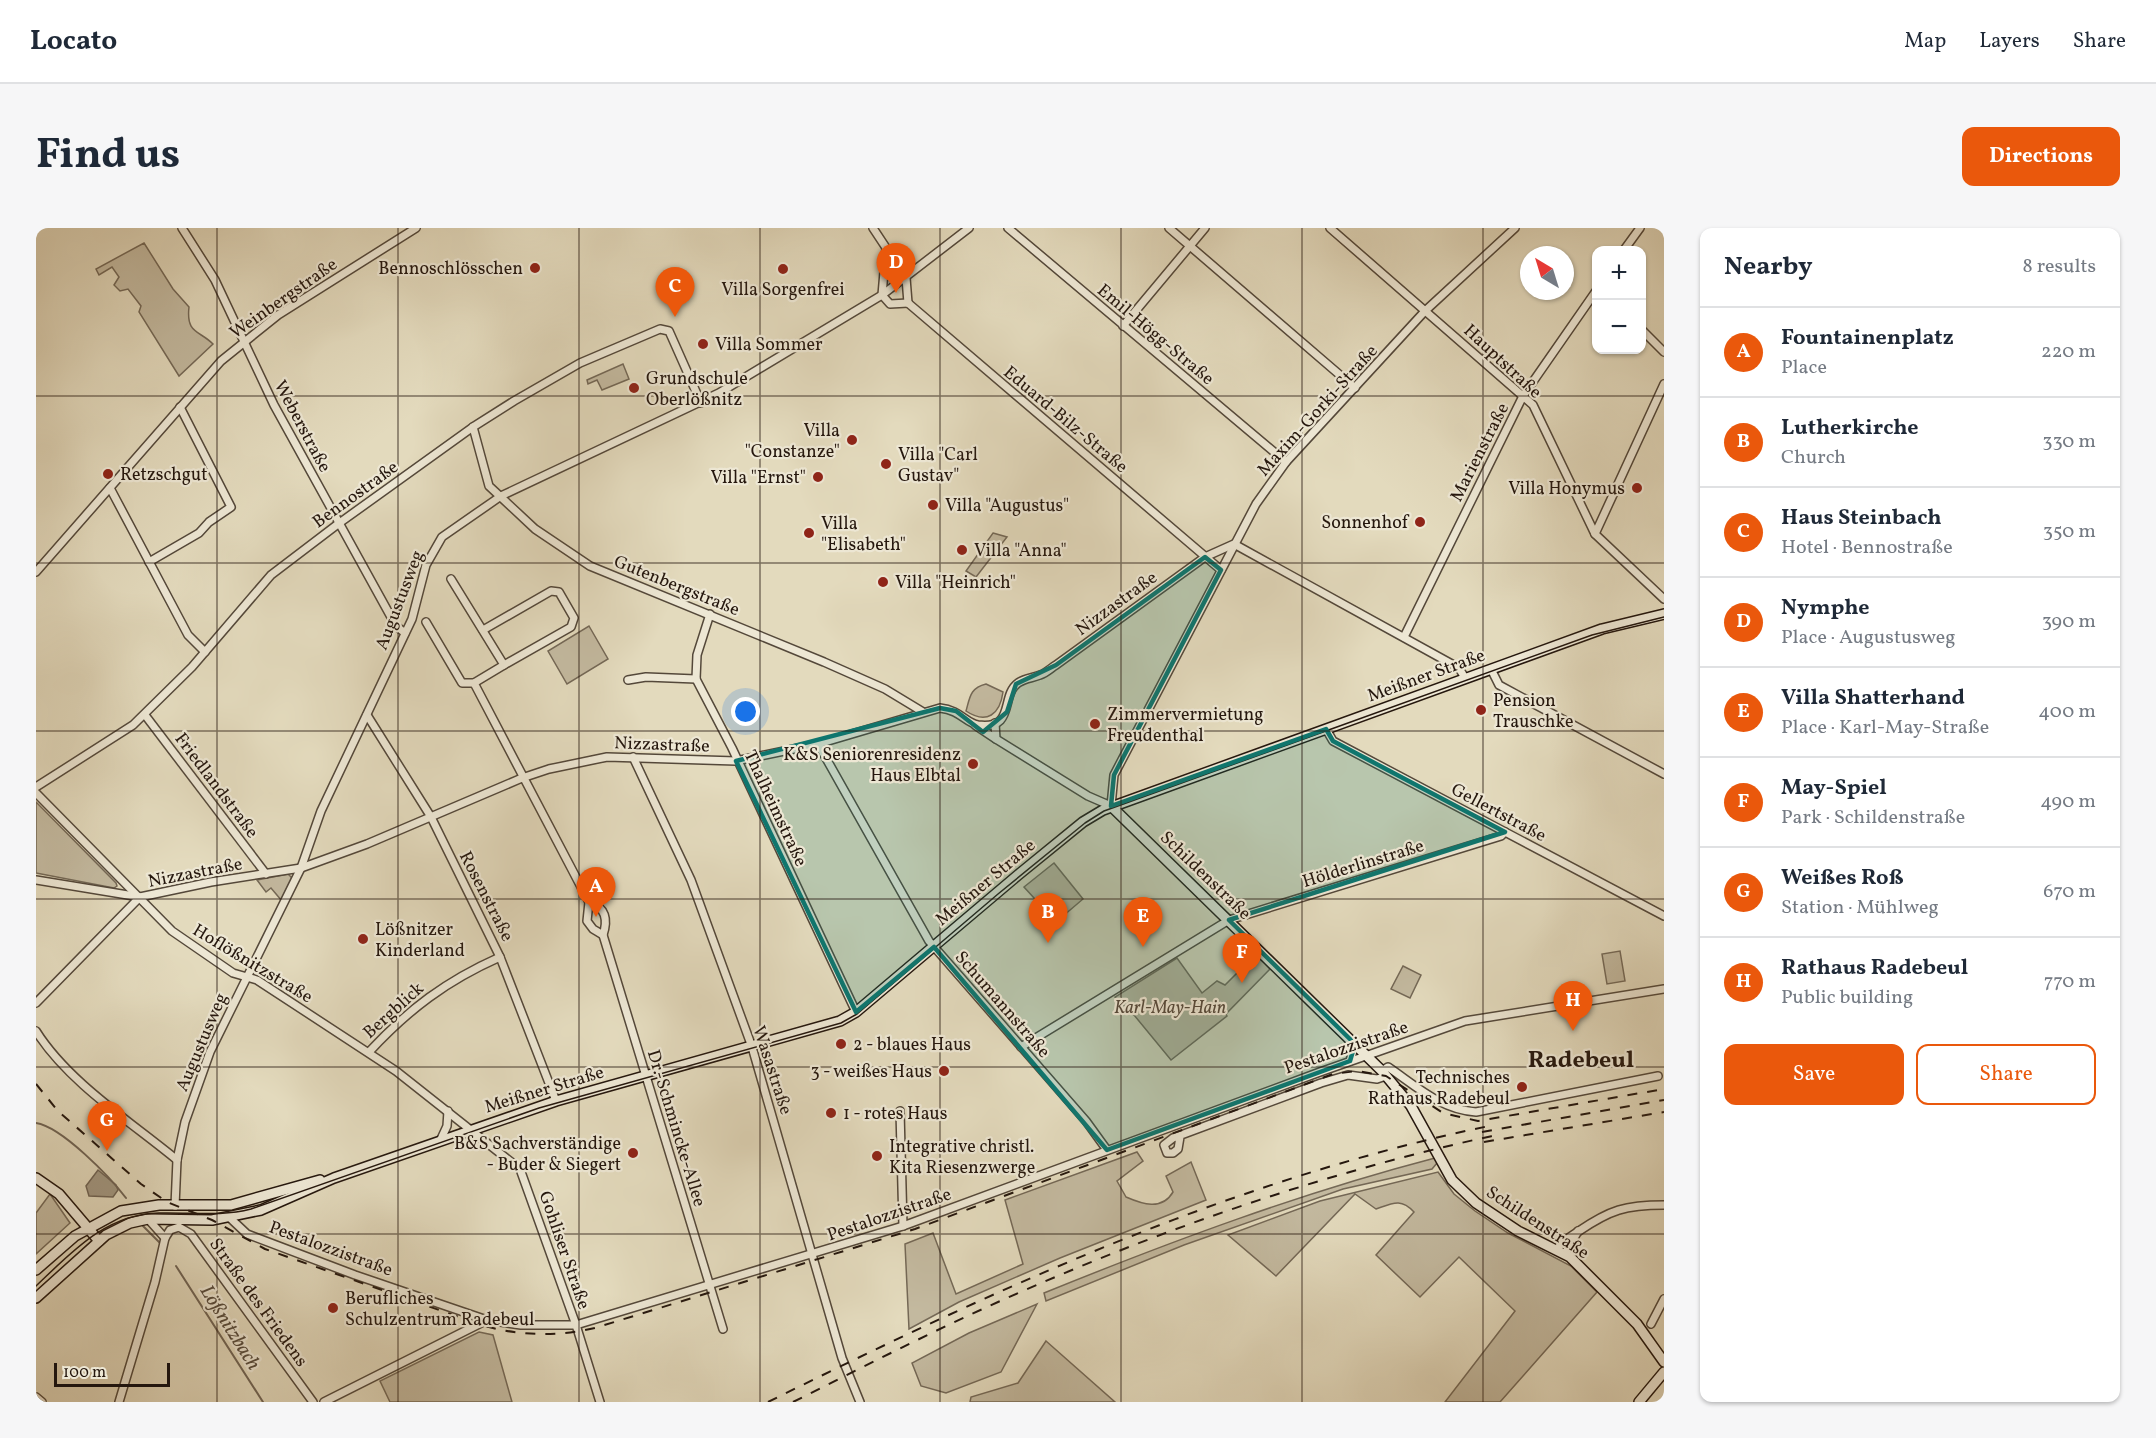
<!DOCTYPE html>
<meta charset="utf-8">
<style>
:root{--surface:#fff;--page:#f6f6f7;--text:#1f2937;--muted:#747a83;--line:#e0e1e3;--accent:#ea580c}
body{margin:0;font-family:Vollkorn,serif;background:var(--page);color:var(--text)}
.controls{position:absolute;right:18px;top:18px;display:grid;overflow:hidden;border-radius:12px;box-shadow:0 2px 4px #0004}
.controls button{width:54px;height:54px;display:grid;place-items:center;padding:0;border:0;border-bottom:2px solid var(--line);background:var(--surface);color:var(--text);font:30px sans-serif}
.compass{position:absolute;left:1484px;top:18px;width:54px;height:54px;border-radius:50%;background:var(--surface);box-shadow:0 2px 4px #0004;rotate:322deg}
.scale{position:absolute;left:18px;bottom:15px;width:116px;box-sizing:border-box;padding-left:6px;border:3px solid #25170e;border-top:0;font-size:16px;line-height:21px;white-space:nowrap;color:#25170e;-webkit-text-stroke:4px #ede7d4;paint-order:stroke}
.you{position:absolute;left:710px;top:484px;width:21px;height:21px;margin:-15px;border:4px solid #fff;border-radius:50%;background:#1a73e8;box-shadow:0 0 0 9px #1a73e833}
.badge{display:grid;place-items:center;width:39px;height:39px;border-radius:50%;background:var(--accent);color:#fff;font-size:20px;font-weight:700}
.pin{position:absolute;translate:-50% -50px;filter:drop-shadow(0 2px 3px #0008)}
.pin::after{content:'';position:absolute;top:32px;width:21px;height:18px;background:inherit;clip-path:polygon(0 0,100% 0,50% 100%)}
.list{margin:0;padding:0;list-style:none}
h2{display:flex;justify-content:space-between;align-items:center;height:78px;margin:0;padding:0 24px;font-size:26px}
h2 small{font-size:20px;font-weight:400;color:var(--muted)}
.list li{display:grid;grid-template-columns:39px 1fr auto;gap:18px;align-items:center;box-sizing:border-box;height:90px;padding:0 24px;border-top:2px solid var(--line)}
.list b{display:block;font-size:22px;white-space:nowrap}
.list p{margin:0;font-size:20px;white-space:nowrap;color:var(--muted)}
.list em{font-size:20px;font-style:normal;color:var(--muted)}
.actions{display:flex;gap:12px;padding:18px 24px}
.actions a{flex:1;padding:14px 0;border:2px solid var(--accent);border-radius:12px;text-align:center;font-size:21px;color:var(--accent)}
.actions .main{background:var(--accent);color:#fff}
.map{position:relative;flex:none;width:1628px;height:1174px;overflow:hidden;border-radius:12px}
header{display:flex;align-items:center;gap:36px;box-sizing:border-box;height:84px;padding:0 30px;background:var(--surface);border-bottom:2px solid var(--line)}
header strong{font-size:28px}
nav{display:flex;gap:33px;margin-inline-start:auto;font-size:21px}
.intro{display:flex;align-items:center;justify-content:space-between;box-sizing:border-box;height:144px;padding:0 36px}
h1{margin:0;font-size:42px}
.button{padding:15px 27px;border-radius:12px;background:var(--accent);color:#fff;font-size:21px;font-weight:700}
main{display:flex;gap:36px;padding:0 36px}
aside{flex:1;background:var(--surface);border-radius:12px;box-shadow:0 2px 4px #0004}
.map>svg:first-child{display:block}
</style>
<header>
<strong>Locato</strong>
<nav><a>Map</a><a>Layers</a><a>Share</a></nav>
</header>
<div class="intro"><h1>Find us</h1><a class="button">Directions</a></div>
<main>
<div class="map">
<svg width="1628" height="1174" viewBox="0 0 1628 1174">
<rect width="100%" height="100%" fill="#e3dabd"/>
<filter id="stains"><feTurbulence type="fractalNoise" baseFrequency=".00333" numOctaves="4"/><feColorMatrix values="0 0 0 0 .2 0 0 0 0 .09 0 0 0 0 .02 0 0 0 .5 -.17"/></filter>
<radialGradient id="worn" r=".72"><stop offset=".6" stop-color="#630" stop-opacity="0"/><stop offset="1" stop-color="#630" stop-opacity=".3"/></radialGradient>
<g fill="#c3b99f" stroke="#746856" stroke-width="1.5">
<path d="M108,15L137,61L153,79C150,106 163,102 177,116L143,148L103,84L105,78L92,61L84,63L78,57L83,49L76,39L63,47L60,41Z"/>
<polygon points="587,136 593,151 566,162 561,152 552,156 551,152"/>
<polygon points="957,305 971,309 940,349 930,343"/>
<polygon points="553,398 572,431 531,456 512,423"/>
<path d="M950,456L967,464C964,486 951,497 930,483C934,469 934,460 950,456Z"/>
<polygon points="0,574 80,655 81,658 78,660 0,645"/>
<polygon points="1018,635 1047,671 1020,694 988,659"/>
<polygon points="252,646 256,650 246,673 235,660 230,664 221,652"/>
<polygon points="1584,723 1589,753 1571,756 1566,726"/>
<polygon points="1220,726 1234,741 1190,786 1191,788 1135,832 1098,787 1079,769 1141,730 1166,765 1181,753 1189,757"/>
<polygon points="1367,738 1385,747 1374,770 1355,761"/>
<path d="M1101,924L1107,933L1081,953L1090,969C1106,976 1126,983 1137,964L1130,948L1155,934L1170,972L1024,1030L923,1074L873,1101L869,1016L897,1005L920,1066L987,1036L969,972Z"/>
<path d="M1399,930L1401,935L1396,941L1307,961L1148,1017L1010,1073L1008,1065C1136,1013 1265,965 1399,930Z"/>
<path d="M1402,944L1418,966L1439,983L1472,1005L1535,1038L1561,1064L1464,1174H1409L1479,1083L1423,1029L1384,1069L1340,1027L1378,984C1365,970 1357,975 1340,981L1319,966L1240,1048L1192,1007L1284,973Z"/>
<polygon points="14,966 34,995 0,1026 0,985"/>
<polygon points="1001,1076 965,1144 910,1165 885,1158 876,1135 933,1105"/>
<polygon points="443,1104 457,1107 476,1174 354,1174 344,1153"/>
<polygon points="1010,1113 1079,1174 934,1174 935,1169 982,1155"/>
</g>
<polygon fill="#a29882" stroke="#706454" stroke-width="1.5" points="62,942 80,957 82,962 77,969 53,968 50,958"/>
<g fill="none" stroke-linecap="round" stroke-linejoin="round">
<g stroke="#706454" stroke-width="2">
<path d="M0,895C26,899 74,949 90,970"/>
<polyline points="107,998 124,1015"/>
<polyline points="140,1038 227,1174"/>
</g>
<g stroke="#54483a" stroke-width="10">
<g id="street">
<polyline points="146,0 179,52 238,177 360,398 369,405"/>
<polyline points="837,0 870,50 872,75"/>
<polyline points="972,0 1250,234"/>
<polyline points="1133,0 1319,160"/>
<polyline points="1294,0 1497,177 1559,306 1628,371"/>
<polyline points="1588,22 1604,0"/>
<polyline points="846,67 850,21"/>
<polyline points="846,67 854,76 872,75"/>
<polyline points="872,75 1185,342"/>
<polyline points="1087,98 1169,0"/>
<polyline points="1606,102 1628,124"/>
<polyline points="437,199 453,258 499,301 554,338 788,434 849,461 887,484"/>
<polyline points="74,260 152,407 169,424"/>
<polyline points="1559,306 1628,156"/>
<polyline points="113,334 163,305 173,294 195,279 144,179"/>
<polyline points="0,344 185,133 242,87 380,0"/>
<polyline points="674,386 661,427 660,451 696,520 820,784"/>
<polyline points="390,394 426,455 438,455 468,437 415,351"/>
<polyline points="447,402 515,363 523,364 538,390 535,399 468,437"/>
<polyline points="1368,409 1487,168 1560,63"/>
<polyline points="1455,441 1463,457 1628,546"/>
<polyline points="592,452 610,449 660,451"/>
<polyline points="438,455 553,674"/>
<polyline points="109,487 230,646"/>
<polyline points="331,487 395,589 464,729 520,873"/>
<polyline points="959,495 960,511 1052,568 1075,578 1078,547 1220,276 1250,234 1389,83 1479,0"/>
<polyline points="939,497 960,511"/>
<polyline points="1290,501 1297,513 1628,688"/>
<polyline points="782,516 893,713 1050,893 1071,922"/>
<polyline points="597,529 655,652 716,819 806,1130 824,1174"/>
<polyline points="0,559 97,497 156,439 235,347 302,296 437,199 478,173 544,135 624,101 633,103 665,175"/>
<polyline points="0,565 136,703 197,745 221,752 360,843 484,941 540,1097 564,1174"/>
<polyline points="0,652 104,669"/>
<path d="M553,674C570,679 572,692 567,707L557,701L551,693Z"/>
<polyline points="567,707 687,1101"/>
<path d="M0,775L104,669L175,654L265,640L331,616L486,550L513,541L571,529L700,533L782,516L904,480C924,482 930,495 942,497C980,502 964,468 982,455C989,450 997,450 1004,447C1010,445 1015,440 1020,437L1169,329L1198,316L1423,440L1429,450"/>
<path d="M0,803C32,854 95,894 141,932"/>
<polyline points="985,819 1193,692 1465,608 1469,604"/>
<path d="M333,824C373,781 410,753 464,729"/>
<polyline points="1314,833 1319,816"/>
<path d="M1346,843L1352,839C1380,858 1405,882 1440,884L1622,848"/>
<polyline points="864,883 867,998"/>
<polyline points="1144,909 1142,921 1137,925 1131,925 1128,917 1137,910 1285,855 1312,847 1341,851 1350,848"/>
<polyline points="405,911 411,898 412,883"/>
<polyline points="139,978 141,932 149,894 174,824 265,640 285,583 376,391 390,337 406,309 465,268 683,165 846,67 933,0"/>
<polyline points="194,990 211,1006 319,1047 451,1092 485,1097 540,1097 867,998 1284,844 1429,793 1628,761"/>
<polyline points="112,991 129,1010"/>
<path d="M1521,1021C1527,1012 1534,1009 1543,1003C1574,982 1589,977 1628,977"/>
<polyline points="1529,1026 1542,1003"/>
<polyline points="1615,1096 1628,1071"/>
<polyline points="0,1169 6,1174"/>
<polyline points="83,1174 119,1054 129,1010 134,1002 143,999 155,1006 277,1174"/>
<polyline points="288,1174 451,1092"/>
</g>
</g>
<g stroke="#25170e" stroke-width="12">
<g id="secondary">
<polyline points="1075,578 1346,843 1375,878 1416,952 1440,975 1482,1003 1534,1029 1601,1096 1628,1134"/>
<polyline points="0,950 23,966 63,1013"/>
<polyline points="0,1042 39,1008 85,983 123,977 195,977 284,952"/>
<polyline points="0,1070 70,1007 94,995 112,991 176,992 225,982 298,950 520,873 804,793 820,784 982,647 1047,594 1067,582 1566,401 1628,386"/>
<polyline points="1603,1174 1628,1144"/>
</g>
</g>
<use href="#street" stroke="#ede7d4" stroke-width="7"/>
<use href="#secondary" stroke="#ede7d4" stroke-width="9"/>
<path stroke="#25170e" stroke-width="1.5" d="M0,1058C36,1024 70,986 123,985C155,984 184,989 215,981L503,880L805,795L821,786L962,666L1049,595L1068,583L1556,407L1628,389"/>
<g stroke="#25170e" stroke-width="2" stroke-dasharray="10 10" stroke-linecap="butt">
<path d="M0,856L22,883L105,956L131,974L176,992L229,1021L443,1096C479,1108 521,1109 559,1100L879,1001L1297,846L1321,843L1350,848L1407,885L1442,893L1628,861"/>
<polyline points="1446,904 1628,872"/>
<polyline points="1448,914 1628,884"/>
<path d="M732,1174C964,1059 1198,951 1453,898"/>
<path d="M757,1174C825,1140 893,1105 962,1074C1120,1003 1286,945 1456,908"/>
</g>
</g>
<path fill="#0f766e" fill-opacity="0.2" stroke="#0f766e" stroke-width="4.5" stroke-linejoin="round" d="M1169,329L1185,342L1078,547L1075,578L1290,501L1297,513L1469,604L1193,692L1319,816L1314,833L1071,922L898,719L820,784L700,533L904,480L920,483L947,504L971,484L980,456L1020,437Z"/>
<path fill="none" stroke="#25170e" stroke-width="1.5" stroke-opacity="0.55" d="M181,0V1174M362,0V1174M543,0V1174M724,0V1174M904,0V1174M1085,0V1174M1266,0V1174M1447,0V1174M0,168H1628M0,335H1628M0,503H1628M0,671H1628M0,839H1628M0,1006H1628"/>
<g fill="#8f2418" stroke="#ede7d4" stroke-width="2">
<circle cx="499" cy="40" r="6"/>
<circle cx="747" cy="41" r="6"/>
<circle cx="667" cy="116" r="6"/>
<circle cx="598" cy="160" r="6"/>
<circle cx="816" cy="212" r="6"/>
<circle cx="850" cy="236" r="6"/>
<circle cx="72" cy="246" r="6"/>
<circle cx="782" cy="249" r="6"/>
<circle cx="1601" cy="260" r="6"/>
<circle cx="897" cy="277" r="6"/>
<circle cx="1384" cy="294" r="6"/>
<circle cx="773" cy="305" r="6"/>
<circle cx="926" cy="322" r="6"/>
<circle cx="847" cy="354" r="6"/>
<circle cx="1445" cy="482" r="6"/>
<circle cx="1059" cy="496" r="6"/>
<circle cx="937" cy="536" r="6"/>
<circle cx="327" cy="711" r="6"/>
<circle cx="805" cy="816" r="6"/>
<circle cx="908" cy="843" r="6"/>
<circle cx="1486" cy="859" r="6"/>
<circle cx="795" cy="885" r="6"/>
<circle cx="597" cy="925" r="6"/>
<circle cx="841" cy="928" r="6"/>
<circle cx="297" cy="1080" r="6"/>
</g>
<g text-anchor="middle" stroke-width="4.5" stroke-linejoin="round" paint-order="stroke">
<g font-size="18" fill="#25170e" stroke="#ede7d4" text-anchor="start">
<text x="487" y="46" text-anchor="end">Bennoschlösschen</text>
<text x="747" y="67" text-anchor="middle">Villa Sorgenfrei</text>
<text x="679" y="122">Villa Sommer</text>
<text x="610" y="156">Grundschule<tspan x="610" dy="21">Oberlößnitz</tspan></text>
<text x="804" y="208" text-anchor="end">Villa<tspan x="804" dy="21">"Constanze"</tspan></text>
<text x="862" y="232">Villa "Carl<tspan x="862" dy="21">Gustav"</tspan></text>
<text x="84" y="252">Retzschgut</text>
<text x="770" y="255" text-anchor="end">Villa "Ernst"</text>
<text x="1589" y="266" text-anchor="end">Villa Honymus</text>
<text x="909" y="283">Villa "Augustus"</text>
<text x="1372" y="300" text-anchor="end">Sonnenhof</text>
<text x="785" y="301">Villa<tspan x="785" dy="21">"Elisabeth"</tspan></text>
<text x="938" y="328">Villa "Anna"</text>
<text x="859" y="360">Villa "Heinrich"</text>
<text x="1457" y="478">Pension<tspan x="1457" dy="21">Trauschke</tspan></text>
<text x="1071" y="492">Zimmervermietung<tspan x="1071" dy="21">Freudenthal</tspan></text>
<text x="925" y="532" text-anchor="end">K&amp;S Seniorenresidenz<tspan x="925" dy="21">Haus Elbtal</tspan></text>
<text x="339" y="707">Lößnitzer<tspan x="339" dy="21">Kinderland</tspan></text>
<text x="817" y="822">2 - blaues Haus</text>
<text x="896" y="849" text-anchor="end">3 - weißes Haus</text>
<text x="1474" y="855" text-anchor="end">Technisches<tspan x="1474" dy="21">Rathaus Radebeul</tspan></text>
<text x="807" y="891">1 - rotes Haus</text>
<text x="585" y="921" text-anchor="end">B&amp;S Sachverständige<tspan x="585" dy="21">- Buder &amp; Siegert</tspan></text>
<text x="853" y="924">Integrative christl.<tspan x="853" dy="21">Kita Riesenzwerge</tspan></text>
<text x="309" y="1076">Berufliches<tspan x="309" dy="21">Schulzentrum Radebeul</tspan></text>
</g>
<g font-size="18" fill="#25170e" stroke="#ede7d4">
<text transform="translate(247 70) rotate(-35)" y="6">Weinbergstraße</text>
<text transform="translate(1120 106) rotate(40)" y="6">Emil-Högg-Straße</text>
<text transform="translate(1467 133) rotate(43)" y="6">Hauptstraße</text>
<text transform="translate(1281 182) rotate(-48)" y="6">Maxim-Gorki-Straße</text>
<text transform="translate(1030 191) rotate(40)" y="6">Eduard-Bilz-Straße</text>
<text transform="translate(267 198) rotate(62)" y="6">Weberstraße</text>
<text transform="translate(1443 224) rotate(-63)" y="6">Marienstraße</text>
<text transform="translate(319 266) rotate(-36)" y="6">Bennostraße</text>
<text transform="translate(641 357) rotate(22)" y="6">Gutenbergstraße</text>
<text transform="translate(363 372) rotate(-69)" y="6">Augustusweg</text>
<text transform="translate(1080 375) rotate(-36)" y="6">Nizzastraße</text>
<text transform="translate(1390 447) rotate(-20)" y="6">Meißner Straße</text>
<text transform="translate(626 516) rotate(2)" y="6">Nizzastraße</text>
<text transform="translate(181 557) rotate(53)" y="6">Friedlandstraße</text>
<text transform="translate(740 580) rotate(65)" y="6">Thalheimstraße</text>
<text transform="translate(1463 584) rotate(28)" y="6">Gellertstraße</text>
<text transform="translate(1327 635) rotate(-17)" y="6">Hölderlinstraße</text>
<text transform="translate(159 644) rotate(-11)" y="6">Nizzastraße</text>
<text transform="translate(1170 647) rotate(44)" y="6">Schildenstraße</text>
<text transform="translate(949 654) rotate(-40)" y="6">Meißner Straße</text>
<text transform="translate(451 668) rotate(63)" y="6">Rosenstraße</text>
<text transform="translate(217 735) rotate(31)" y="6">Hoflößnitzstraße</text>
<text transform="translate(967 776) rotate(49)" y="6">Schumannstraße</text>
<text transform="translate(357 782) rotate(-42)" y="6">Bergblick</text>
<text transform="translate(165 814) rotate(-67)" y="6">Augustusweg</text>
<text transform="translate(1310 819) rotate(-19)" y="6">Pestalozzistraße</text>
<text transform="translate(737 842) rotate(72)" y="6">Wasastraße</text>
<text transform="translate(508 861) rotate(-17)" y="6">Meißner Straße</text>
<text transform="translate(641 900) rotate(73)" y="6">Dr.-Schmincke-Allee</text>
<text transform="translate(853 986) rotate(-19)" y="6">Pestalozzistraße</text>
<text transform="translate(1502 994) rotate(33)" y="6">Schildenstraße</text>
<text transform="translate(295 1020) rotate(20)" y="6">Pestalozzistraße</text>
<text transform="translate(529 1022) rotate(71)" y="6">Gohliser Straße</text>
<text transform="translate(223 1074) rotate(54)" y="6">Straße des Friedens</text>
</g>
<g font-size="18" font-style="italic" fill="#54483a" stroke="#ede7d4">
<text x="1134" y="785">Karl-May-Hain</text>
</g>
<g font-size="20" font-style="italic" fill="#574b3c" stroke="#ede7d4">
<text transform="translate(195 1099) rotate(58)" y="7">Lößnitzbach</text>
</g>
<g font-size="24" font-weight="bold" fill="#25170e" stroke="#ede7d4">
<text x="1545" y="839">Radebeul</text>
</g>
</g>
<rect width="100%" height="100%" filter="url(#stains)"/>
<rect width="100%" height="100%" fill="url(#worn)"/>
</svg>
<div class="controls">
<button>+</button>
<button>−</button>
</div>
<svg class="compass" viewBox="-18 -18 36 36"><path d="M0-13l5 13h-10z" fill="#e53935"/><path d="M0 13l5-13h-10z" fill="#747a83"/></svg>
<div class="scale">100 m</div>
<div class="you"></div>
<div class="pin badge" style="left:560px;top:689px">A</div>
<div class="pin badge" style="left:1012px;top:715px">B</div>
<div class="pin badge" style="left:639px;top:89px">C</div>
<div class="pin badge" style="left:860px;top:65px">D</div>
<div class="pin badge" style="left:1107px;top:719px">E</div>
<div class="pin badge" style="left:1206px;top:755px">F</div>
<div class="pin badge" style="left:71px;top:923px">G</div>
<div class="pin badge" style="left:1537px;top:803px">H</div>
</div>
<aside>
<h2>Nearby<small>8 results</small></h2>
<ul class="list">
<li><span class="badge">A</span><div><b>Fountainenplatz</b><p>Place</p></div><em>220 m</em></li>
<li><span class="badge">B</span><div><b>Lutherkirche</b><p>Church</p></div><em>330 m</em></li>
<li><span class="badge">C</span><div><b>Haus Steinbach</b><p>Hotel · Bennostraße</p></div><em>350 m</em></li>
<li><span class="badge">D</span><div><b>Nymphe</b><p>Place · Augustusweg</p></div><em>390 m</em></li>
<li><span class="badge">E</span><div><b>Villa Shatterhand</b><p>Place · Karl-May-Straße</p></div><em>400 m</em></li>
<li><span class="badge">F</span><div><b>May-Spiel</b><p>Park · Schildenstraße</p></div><em>490 m</em></li>
<li><span class="badge">G</span><div><b>Weißes Roß</b><p>Station · Mühlweg</p></div><em>670 m</em></li>
<li><span class="badge">H</span><div><b>Rathaus Radebeul</b><p>Public building</p></div><em>770 m</em></li>
</ul>
<div class="actions"><a class="main">Save</a><a>Share</a></div>
</aside>
</main>
